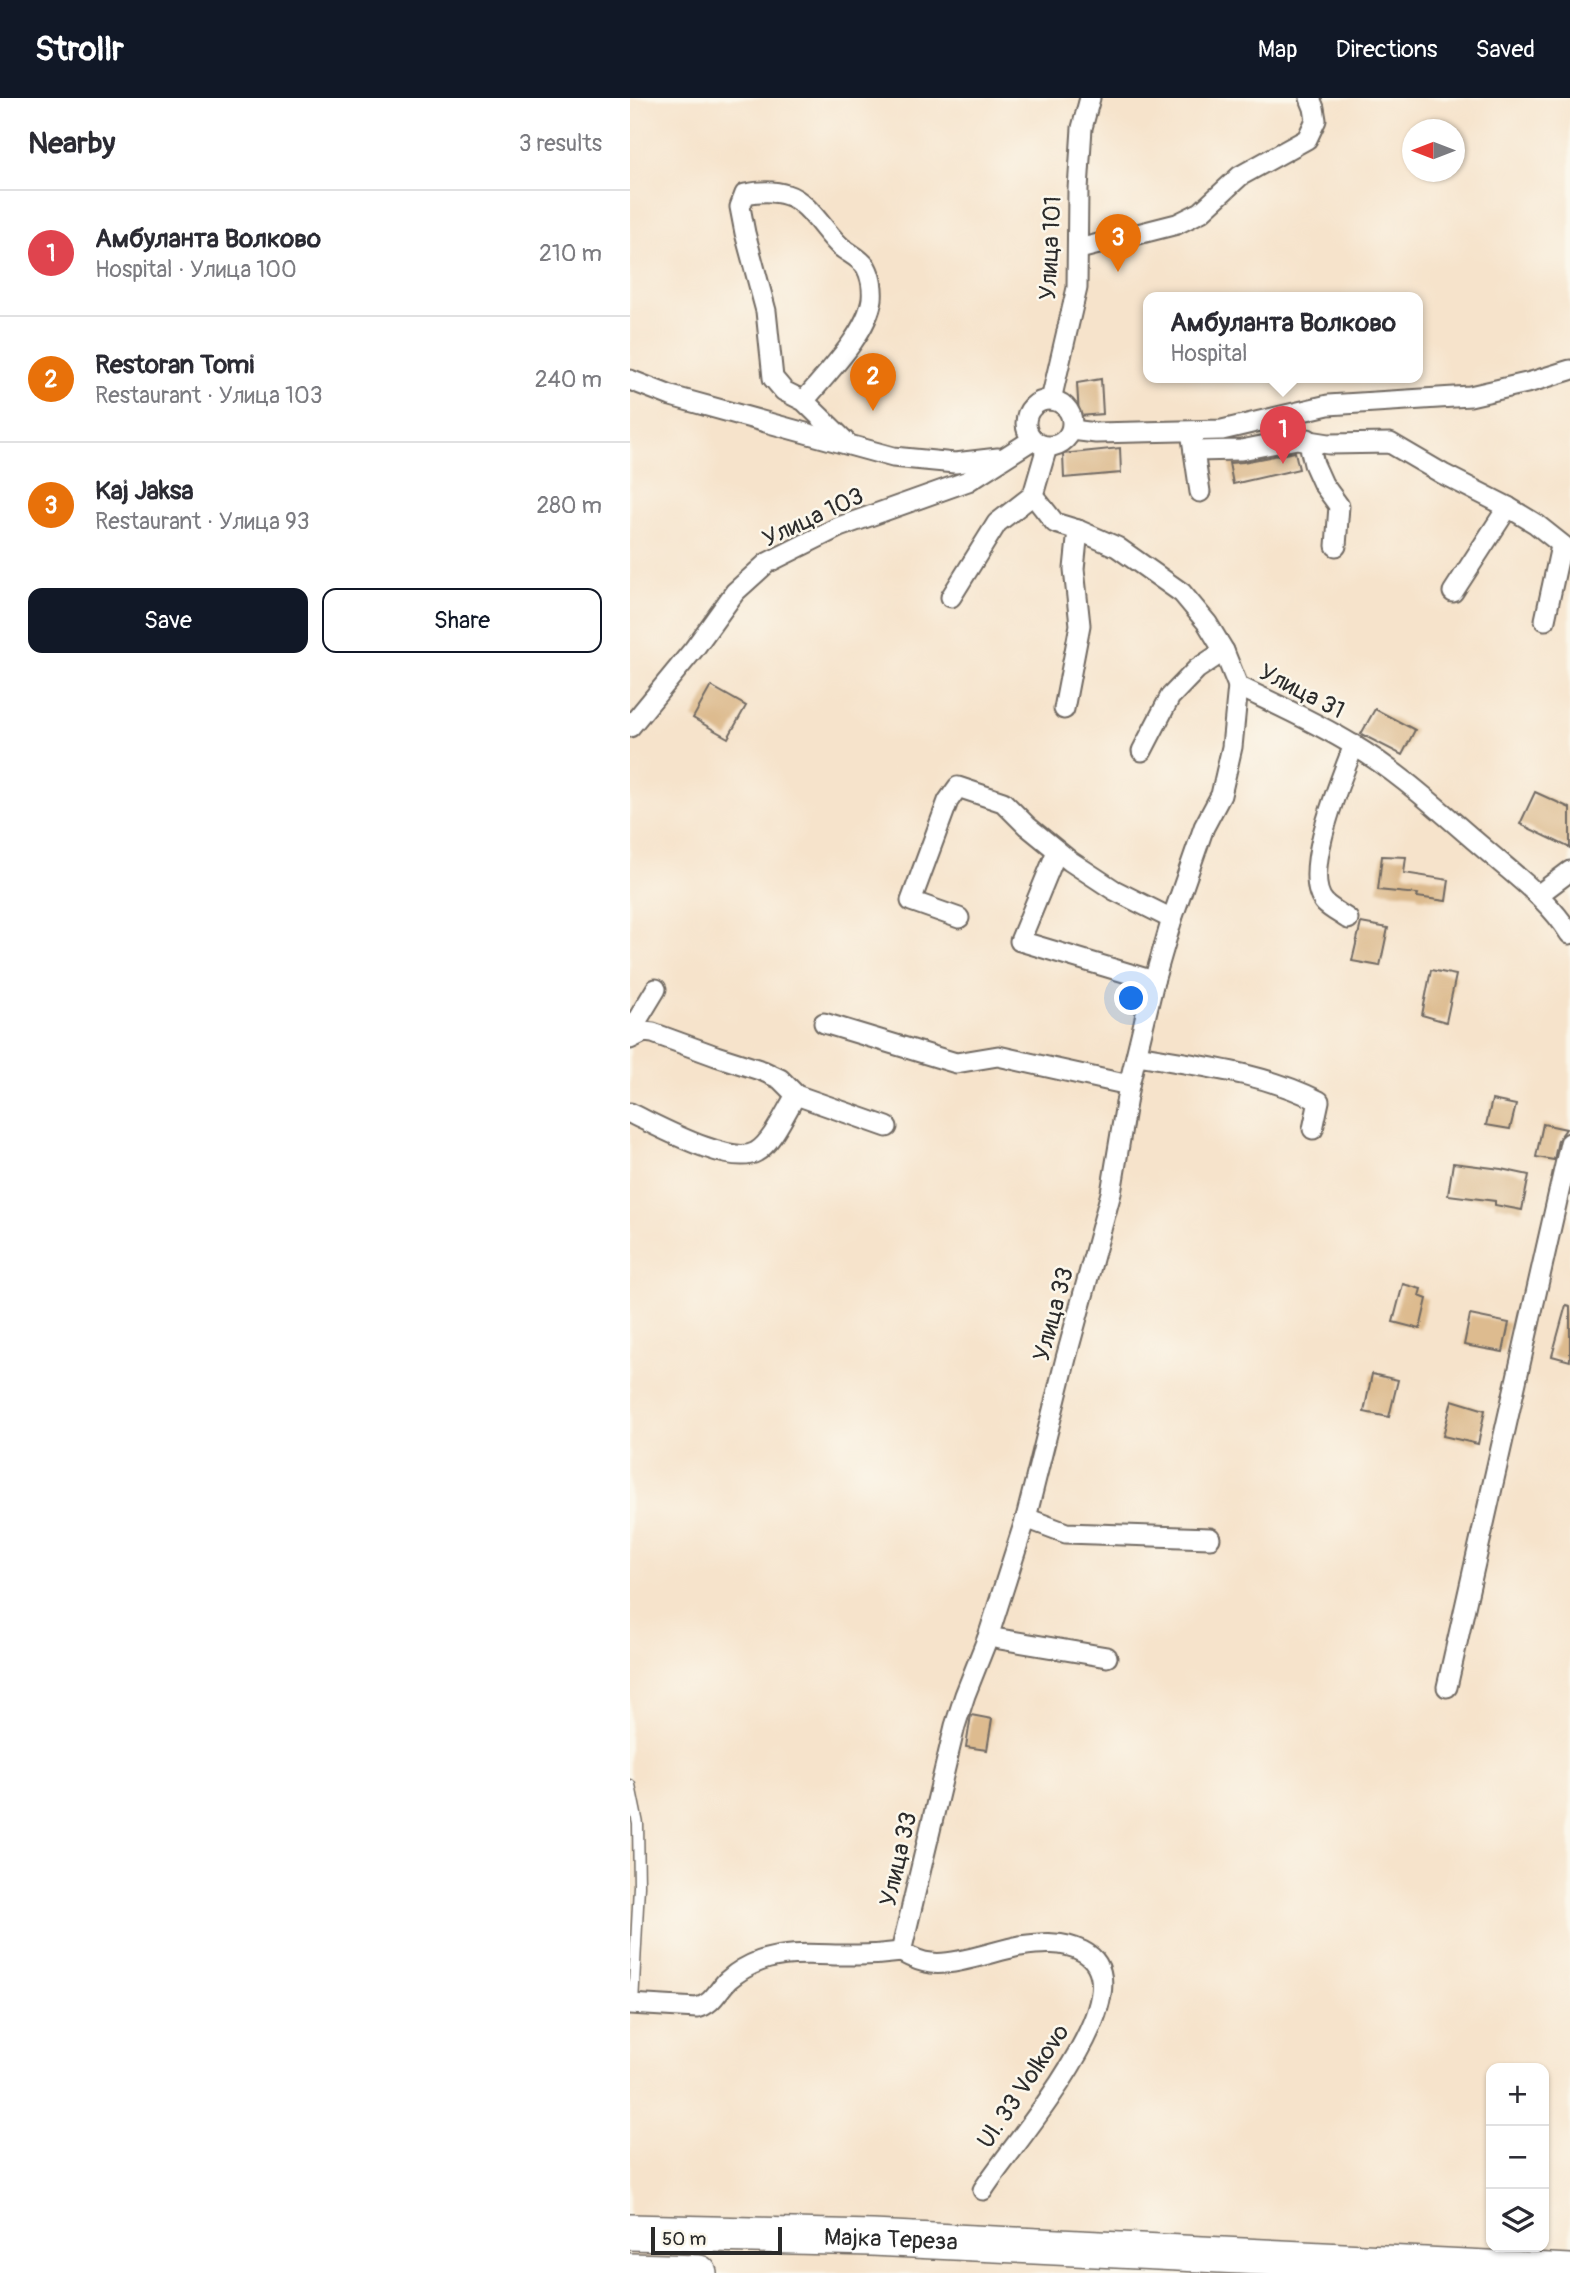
<!DOCTYPE html>
<meta charset="utf-8">
<style>
:root{--surface:#fff;--page:#f7f7f7;--text:#2b2b33;--muted:#7c7c81;--line:#e1e1e2;--accent:#111827}
body{margin:0;font-family:Pangolin,sans-serif;background:var(--page);color:var(--text)}
.controls{position:absolute;right:21px;bottom:21px;display:grid;overflow:hidden;border-radius:14px;box-shadow:0 2px 5px #0004}
.controls button{width:63px;height:63px;display:grid;place-items:center;padding:0;border:0;border-bottom:2px solid var(--line);background:var(--surface);color:var(--text);font:35px sans-serif}
.compass{position:absolute;left:772px;top:21px;width:63px;height:63px;border-radius:50%;background:var(--surface);box-shadow:0 2px 5px #0004;rotate:270deg}
.scale{position:absolute;left:21px;bottom:18px;width:131px;box-sizing:border-box;padding-left:7px;border:4px solid #2b2b2b;border-top:0;font-size:19px;line-height:24px;white-space:nowrap;color:#2b2b2b;-webkit-text-stroke:5px #fbf7ec;paint-order:stroke}
.you{position:absolute;left:502px;top:901px;width:24px;height:24px;margin:-18px;border:5px solid #fff;border-radius:50%;background:#1a73e8;box-shadow:0 0 0 10px #1a73e833}
.badge{display:grid;place-items:center;width:46px;height:46px;border-radius:50%;background:var(--accent);color:#fff;font-size:23px;font-weight:700}
.pin{position:absolute;translate:-50% -58px;filter:drop-shadow(0 2px 4px #0008)}
.pin::after{content:'';position:absolute;top:37px;width:24px;height:21px;background:inherit;clip-path:polygon(0 0,100% 0,50% 100%)}
.popup{position:absolute;left:513px;top:194px;width:280px;height:91px;box-sizing:border-box;display:grid;place-content:center;border-radius:14px;background:var(--surface);filter:drop-shadow(0 2px 5px #0005);font-size:23px;white-space:nowrap;color:var(--muted)}
.popup b{font-size:26px;color:var(--text)}
.popup::after{content:'';position:absolute;left:50%;top:100%;margin-left:-14px;border:14px solid transparent;border-top-color:var(--surface)}
.list{margin:0;padding:0;list-style:none}
h2{display:flex;justify-content:space-between;align-items:center;height:91px;margin:0;padding:0 28px;font-size:30px}
h2 small{font-size:23px;font-weight:400;color:var(--muted)}
.list li{display:grid;grid-template-columns:46px 1fr auto;gap:21px;align-items:center;box-sizing:border-box;height:126px;padding:0 28px;border-top:2px solid var(--line)}
.list b{display:block;font-size:26px;white-space:nowrap}
.list p{margin:0;font-size:23px;white-space:nowrap;color:var(--muted)}
.list em{font-size:23px;font-style:normal;color:var(--muted)}
.actions{display:flex;gap:14px;padding:21px 28px}
.actions a{flex:1;padding:16px 0;border:2px solid var(--accent);border-radius:14px;text-align:center;font-size:24px;color:var(--accent)}
.actions .main{background:var(--accent);color:#fff}
.icon{flex:none;width:38px;height:38px;fill:none;stroke:currentColor;stroke-width:2;stroke-linecap:round;stroke-linejoin:round}
.map{position:relative;flex:none;width:940px;height:2175px;overflow:hidden}
header{display:flex;align-items:center;gap:42px;box-sizing:border-box;height:98px;padding:0 35px;background:var(--accent);color:#fff}
header strong{font-size:33px}
nav{display:flex;gap:38px;margin-inline-start:auto;font-size:24px}
main{display:flex}
aside{flex:1;background:var(--surface)}
.map>svg:first-child{display:block}
</style>
<header>
<strong>Strollr</strong>
<nav><a>Map</a><a>Directions</a><a>Saved</a></nav>
</header>
<main>
<aside>
<h2>Nearby<small>3 results</small></h2>
<ul class="list">
<li><span class="badge" style="background:#e0444e">1</span><div><b>Амбуланта Волково</b><p>Hospital · Улица 100</p></div><em>210 m</em></li>
<li><span class="badge" style="background:#e8710a">2</span><div><b>Restoran Tomi</b><p>Restaurant · Улица 103</p></div><em>240 m</em></li>
<li><span class="badge" style="background:#e8710a">3</span><div><b>Kaj Jaksa</b><p>Restaurant · Улица 93</p></div><em>280 m</em></li>
</ul>
<div class="actions"><a class="main">Save</a><a>Share</a></div>
</aside>
<div class="map">
<svg width="940" height="2175" viewBox="0 0 940 2175">
<rect width="100%" height="100%" fill="#fbf7ec"/>
<filter id="ink" filterUnits="userSpaceOnUse"><feTurbulence type="fractalNoise" baseFrequency=".0143" numOctaves="2"/><feDisplacementMap in="SourceGraphic" scale="14" xChannelSelector="R" yChannelSelector="G"/><feConvolveMatrix kernelMatrix="1 2 1 2 8 2 1 2 1" color-interpolation-filters="sRGB"/></filter>
<filter id="wash" filterUnits="userSpaceOnUse"><feTurbulence type="fractalNoise" baseFrequency=".00686" numOctaves="4" result="noise"/><feDisplacementMap in="SourceGraphic" scale="28" xChannelSelector="R" yChannelSelector="G"/><feGaussianBlur stdDeviation="1.57" result="paint"/><feColorMatrix in="noise" values="0 0 0 0 0 0 0 0 0 0 0 0 0 0 0 0 0 1.4 0 .05"/><feComposite in="paint" operator="in"/></filter>
<g filter="url(#wash)">
<rect width="100%" height="100%" fill="#f6e3cb"/>
<g id="blocks">
<g fill="#ddbb8f">
<polygon points="471,281 473,316 449,318 447,285"/>
<polygon points="490,350 491,375 434,380 433,356"/>
<polygon points="665,354 669,371 603,386 599,365 613,364"/>
<polygon points="81,588 116,608 98,640 63,620"/>
<polygon points="745,611 785,632 772,657 731,636"/>
<polygon points="905,694 940,710 940,750 890,726"/>
<polygon points="752,758 776,759 774,775 819,782 816,803 787,799 788,796 748,792"/>
<polygon points="731,825 758,830 750,868 722,863"/>
<polygon points="801,872 826,877 816,924 792,917"/>
<polygon points="862,1002 886,1007 880,1031 856,1027"/>
<polygon points="913,1026 936,1031 928,1042 924,1062 906,1059"/>
<polygon points="823,1065 871,1071 899,1077 892,1112 865,1107 865,1103 818,1097"/>
<polygon points="773,1186 791,1191 789,1198 797,1201 790,1231 763,1224"/>
<polygon points="936,1207 940,1208 940,1263 922,1258"/>
<polygon points="840,1217 879,1225 873,1254 834,1247"/>
<polygon points="742,1276 768,1282 759,1319 734,1314"/>
<polygon points="822,1302 855,1312 848,1346 813,1338"/>
<polygon points="341,1617 362,1621 357,1652 336,1649"/>
</g>
</g>
</g>
<g filter="url(#ink)">
<use href="#blocks" fill-opacity="0" stroke="#726b63" stroke-width="2"/>
<g fill="none" stroke-linecap="round" stroke-linejoin="round">
<g stroke="#726b63" stroke-width="13">
<polyline id="lane" points="0,1687 8,1726 9,1788 3,1906"/>
</g>
<g stroke="#726b63" stroke-width="23">
<g id="street">
<polyline points="449,151 547,126 571,114 610,78 677,41 686,22 684,10 680,0"/>
<polyline points="0,282 41,298 263,359 325,365 368,360"/>
<circle cx="419" cy="325" r="23"/>
<polyline points="421,302 447,190 448,91 452,30 460,0"/>
<path d="M174,303L154,293L143,280L136,213L115,135L110,109L115,96C130,93 143,92 157,97C178,103 195,135 211,149C220,156 230,160 236,169C241,178 243,191 242,201C237,236 196,276 174,303L217,345"/>
<polyline points="442,332 466,335 592,332 698,307 840,298 901,284 940,272"/>
<polyline points="562,340 570,394"/>
<polyline points="678,341 684,366 693,386 709,408 706,448"/>
<path d="M417,349L403,397L425,425L448,432L487,449L552,495L577,525L594,553L608,588C647,607 686,624 723,647C772,676 814,717 857,753C886,778 920,803 940,836"/>
<polyline points="564,353 611,352 667,341 699,346 760,345 813,376 878,409 906,426 940,453"/>
<polyline points="823,494 878,409"/>
<polyline points="321,499 367,425 403,397"/>
<polyline points="915,522 931,448"/>
<polyline points="434,611 450,527 444,471 448,432"/>
<polyline points="0,629 64,551 105,494 137,465 209,429 338,383 402,342"/>
<polyline points="512,653 540,599 567,571 594,553"/>
<polyline points="427,753 390,843 524,883"/>
<polyline points="908,797 940,773"/>
<polyline points="329,820 281,803 318,703 328,689 373,704 397,728 440,763 484,792 542,821"/>
<path d="M718,821C711,816 701,811 695,805C669,778 712,679 724,647"/>
<polyline points="194,925 326,965 368,958 499,987"/>
<polyline points="0,934 26,891"/>
<polyline points="0,941 14,934 23,935 86,958 133,973 150,981 166,997 257,1029"/>
<path d="M507,957C569,968 632,974 689,1003L683,1031"/>
<path d="M0,1015C26,1027 101,1069 126,1054C142,1045 156,1013 166,997"/>
<polyline points="396,1420 436,1435 580,1440"/>
<polyline points="358,1539 477,1559"/>
<polyline points="817,1589 940,1045"/>
<polyline points="271,1854 325,1628 335,1597 358,1539 396,1420 436,1260 481,1095 499,987 524,883 542,821 574,729 591,697 602,649 608,588"/>
<path d="M271,1854C280,1859 290,1864 301,1865C325,1868 364,1853 390,1848C411,1845 433,1843 452,1853C524,1889 377,2052 353,2092"/>
<path d="M0,1906L67,1910C83,1906 87,1893 98,1882C107,1874 119,1867 130,1863C160,1852 196,1858 227,1857C242,1857 256,1856 271,1854"/>
</g>
</g>
<g stroke="#726b63" stroke-width="38">
<g id="highway">
<path id="s1" d="M0,2134L242,2140L940,2174"/>
<polyline points="0,2173 69,2175"/>
</g>
</g>
<use href="#lane" stroke="#fff" stroke-width="10"/>
<use href="#street" stroke="#fff" stroke-width="19"/>
<use href="#highway" stroke="#fff" stroke-width="35"/>
</g>
</g>
<g text-anchor="middle" stroke-width="5" stroke-linejoin="round" paint-order="stroke">
<g font-size="24" fill="#2b2b2b" stroke="#fbf7ec">
<text transform="translate(420 150) rotate(-87)" y="8">Улица 101</text>
<text transform="translate(183 419) rotate(-25)" y="8">Улица 103</text>
<text transform="translate(672 593) rotate(27)" y="8">Улица 31</text>
<text transform="translate(423 1216) rotate(-75)" y="8">Улица 33</text>
<text transform="translate(268 1761) rotate(-77)" y="8">Улица 33</text>
<text transform="translate(393 1988) rotate(-56)" y="8">Ul. 33 Volkovo</text>
<text dy="8" stroke="none"><textPath href="#s1" startOffset="261">Мајка Тереза</textPath></text>
</g>
</g>
</svg>
<div class="controls">
<button>+</button>
<button>−</button>
<button><svg class="icon" aria-label="layers" viewBox="0 0 24 24"><path d="M12 4l9 5-9 5-9-5zM3 14l9 5 9-5"/></svg></button>
</div>
<svg class="compass" viewBox="-18 -18 36 36"><path d="M0-13l5 13h-10z" fill="#e53935"/><path d="M0 13l5-13h-10z" fill="#7c7c81"/></svg>
<div class="scale">50 m</div>
<div class="you"></div>
<div class="pin badge" style="left:653px;top:366px;background:#e0444e">1</div>
<div class="popup"><b>Амбуланта Волково</b>Hospital</div>
<div class="pin badge" style="left:243px;top:313px;background:#e8710a">2</div>
<div class="pin badge" style="left:488px;top:174px;background:#e8710a">3</div>
</div>
</main>
